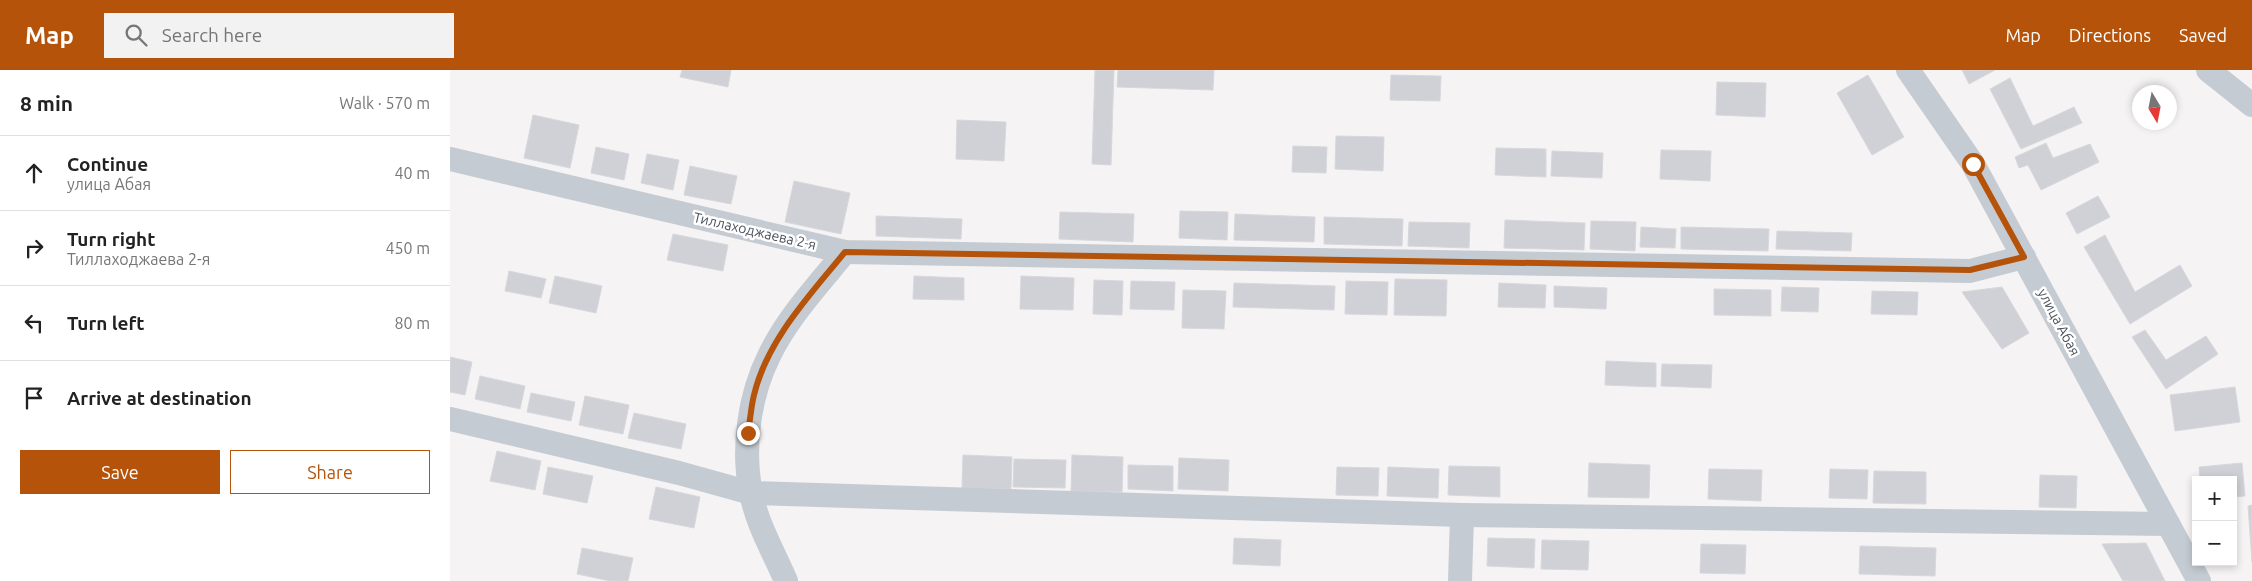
<!DOCTYPE html>
<meta charset="utf-8">
<style>
:root{--surface:#fff;--page:#f2f2f2;--text:#222;--muted:#767676;--line:#e0e0e0;--accent:#b45309}
body{margin:0;font-family:Ubuntu,sans-serif;background:var(--page);color:var(--text)}
.controls{position:absolute;right:15px;bottom:15px;display:grid;overflow:hidden;border-radius:0px;box-shadow:0 2px 8px #0003}
.controls button{width:45px;height:45px;display:grid;place-items:center;padding:0;border:0;border-bottom:1px solid var(--line);background:var(--surface);color:var(--text);font:25px sans-serif}
.compass{position:absolute;left:1682px;top:15px;width:45px;height:45px;border-radius:50%;background:var(--surface);box-shadow:0 2px 8px #0003;rotate:170deg}
.stop{position:absolute;width:15px;height:15px;margin:-11px;border:4px solid #b45309;border-radius:50%;background:#fff}
.stop.end{background:#b45309;border-color:#fff;box-shadow:0 1px 5px #0008}
.list{margin:0;padding:0;list-style:none}
h2{display:flex;justify-content:space-between;align-items:center;height:65px;margin:0;padding:0 20px;font-size:21px}
h2 small{font-size:16px;font-weight:400;color:var(--muted)}
.list li{display:grid;grid-template-columns:32px 1fr auto;gap:15px;align-items:center;box-sizing:border-box;height:75px;padding:0 20px;border-top:1px solid var(--line)}
.list b{display:block;font-size:19px;white-space:nowrap}
.list p{margin:0;font-size:16px;white-space:nowrap;color:var(--muted)}
.list em{font-size:16px;font-style:normal;color:var(--muted)}
.actions{display:flex;gap:10px;padding:15px 20px}
.actions a{flex:1;padding:11px 0;border:1px solid var(--accent);border-radius:0px;text-align:center;font-size:18px;color:var(--accent)}
.actions .main{background:var(--accent);color:#fff}
.icon{flex:none;width:28px;height:28px;fill:none;stroke:currentColor;stroke-width:2;stroke-linecap:round;stroke-linejoin:round}
.map{position:relative;flex:none;width:1802px;height:511px;overflow:hidden}
header{display:flex;align-items:center;gap:30px;box-sizing:border-box;height:70px;padding:0 25px;background:var(--accent);color:#fff}
header strong{font-size:24px}
nav{display:flex;gap:28px;margin-inline-start:auto;font-size:18px}
.search{width:350px;height:45px;background:var(--page);display:flex;align-items:center;gap:12px;box-sizing:border-box;padding:0 18px;border-radius:0px;color:var(--muted);font-size:19px}
main{display:flex}
aside{flex:1;background:var(--surface)}
.map>svg:first-child{display:block}
</style>
<header>
<strong>Map</strong>
<div class="search"><svg class="icon" aria-label="search" viewBox="0 0 24 24"><circle cx="10" cy="10" r="6"/><path d="M15 15l6 6"/></svg>Search here</div>
<nav><a>Map</a><a>Directions</a><a>Saved</a></nav>
</header>
<main>
<aside>
<h2>8 min<small>Walk · 570 m</small></h2>
<ul class="list">
<li><svg class="icon" aria-label="ahead" viewBox="0 0 24 24"><path d="M12 20V5M6 11l6-6 6 6"/></svg><div><b>Continue</b><p>улица Абая</p></div><em>40 m</em></li>
<li><svg class="icon" aria-label="right" viewBox="0 0 24 24"><path d="M7 20v-9h11M14 6l5 5-5 5"/></svg><div><b>Turn right</b><p>Тиллаходжаева 2-я</p></div><em>450 m</em></li>
<li><svg class="icon" aria-label="left" viewBox="0 0 24 24"><path d="M17 20v-9H6M10 6l-5 5 5 5"/></svg><div><b>Turn left</b></div><em>80 m</em></li>
<li><svg class="icon" aria-label="arrive" viewBox="0 0 24 24"><path d="M6 21V4h12l-3 4 3 4H6"/></svg><div><b>Arrive at destination</b></div></li>
</ul>
<div class="actions"><a class="main">Save</a><a>Share</a></div>
</aside>
<div class="map">
<svg width="1802" height="511" viewBox="0 0 1802 511">
<rect width="100%" height="100%" fill="#f5f3f3"/>
<g fill="#d0d1d6" stroke="#d7d8dd">
<polygon points="232,0 281,0 278,17 230,7"/>
<polygon points="645,0 664,0 661,95 642,94"/>
<polygon points="668,0 764,0 763,20 667,17"/>
<polygon points="1512,0 1545,0 1519,14"/>
<polygon points="941,5 991,6 990,31 940,30"/>
<polygon points="1418,5 1454,67 1422,85 1387,23"/>
<polygon points="1560,8 1583,56 1624,37 1632,53 1571,79 1540,19"/>
<polygon points="1267,12 1316,13 1315,47 1266,45"/>
<polygon points="83,45 129,55 120,98 74,88"/>
<polygon points="507,50 556,52 554,91 506,89"/>
<polygon points="886,66 934,67 933,101 885,99"/>
<polygon points="1596,73 1603,88 1640,74 1649,92 1591,120 1578,95 1569,98 1565,87"/>
<polygon points="843,76 877,77 876,103 842,102"/>
<polygon points="146,77 179,84 174,110 141,103"/>
<polygon points="1046,78 1096,79 1096,107 1045,105"/>
<polygon points="1211,80 1261,81 1260,111 1210,109"/>
<polygon points="1102,81 1153,83 1152,108 1101,106"/>
<polygon points="197,84 229,90 223,120 191,113"/>
<polygon points="240,96 287,106 281,134 234,125"/>
<polygon points="344,111 400,123 391,164 335,152"/>
<polygon points="1648,126 1660,147 1627,164 1616,143"/>
<polygon points="730,141 778,142 777,170 729,168"/>
<polygon points="610,142 684,144 683,172 609,169"/>
<polygon points="785,144 865,147 864,172 784,170"/>
<polygon points="426,146 512,149 511,169 426,166"/>
<polygon points="874,147 953,149 952,176 874,174"/>
<polygon points="1055,150 1135,153 1134,180 1054,178"/>
<polygon points="1141,151 1186,152 1185,181 1140,179"/>
<polygon points="959,152 1020,153 1019,178 958,176"/>
<polygon points="1191,157 1226,159 1225,178 1190,177"/>
<polygon points="1231,157 1319,159 1318,181 1231,179"/>
<polygon points="1327,161 1402,163 1401,181 1326,179"/>
<polygon points="223,164 278,175 273,201 217,190"/>
<polygon points="1655,165 1685,222 1730,195 1742,216 1680,254 1634,177"/>
<polygon points="59,201 96,209 91,228 55,221"/>
<polygon points="105,206 152,216 146,243 99,233"/>
<polygon points="464,206 514,208 514,230 463,229"/>
<polygon points="571,206 624,208 623,240 570,239"/>
<polygon points="945,209 997,210 996,246 944,245"/>
<polygon points="644,210 673,211 672,245 643,244"/>
<polygon points="681,211 725,212 724,240 680,239"/>
<polygon points="896,211 938,212 937,245 895,244"/>
<polygon points="784,213 885,216 884,240 783,237"/>
<polygon points="1049,213 1096,215 1095,238 1048,237"/>
<polygon points="1104,216 1157,218 1156,239 1104,237"/>
<polygon points="1332,217 1369,218 1368,242 1331,241"/>
<polygon points="1552,217 1579,263 1552,279 1512,222"/>
<polygon points="1264,219 1321,220 1321,246 1264,245"/>
<polygon points="733,220 776,221 774,259 732,258"/>
<polygon points="1422,221 1468,222 1467,245 1421,244"/>
<polygon points="1695,260 1716,290 1756,266 1768,284 1716,319 1682,267"/>
<polygon points="0,287 22,292 15,325 0,322"/>
<polygon points="1156,291 1206,293 1206,317 1155,315"/>
<polygon points="1212,294 1262,295 1261,318 1211,316"/>
<polygon points="30,306 75,316 70,339 25,329"/>
<polygon points="1785,317 1790,352 1725,361 1720,325"/>
<polygon points="81,323 125,332 121,351 77,342"/>
<polygon points="135,326 179,335 173,364 129,355"/>
<polygon points="184,343 236,354 231,379 178,368"/>
<polygon points="47,381 91,391 85,420 40,411"/>
<polygon points="513,385 562,387 561,419 512,418"/>
<polygon points="622,385 673,387 672,422 621,421"/>
<polygon points="729,388 779,390 778,421 728,419"/>
<polygon points="564,389 616,390 615,418 563,417"/>
<polygon points="1139,393 1200,395 1199,428 1138,427"/>
<polygon points="1792,393 1795,426 1783,427 1783,410 1750,410 1749,397"/>
<polygon points="678,395 723,396 723,421 678,419"/>
<polygon points="999,396 1050,397 1050,427 998,425"/>
<polygon points="98,397 143,406 137,433 93,424"/>
<polygon points="887,397 929,398 928,426 886,425"/>
<polygon points="938,397 989,399 988,428 937,426"/>
<polygon points="1259,399 1312,400 1311,431 1258,429"/>
<polygon points="1380,399 1418,400 1417,429 1379,428"/>
<polygon points="1424,401 1476,402 1476,434 1423,433"/>
<polygon points="1590,405 1627,406 1626,438 1589,437"/>
<polygon points="206,417 250,427 244,458 199,449"/>
<polygon points="1802,435 1802,492 1798,436"/>
<polygon points="784,468 831,470 830,496 783,494"/>
<polygon points="1038,468 1085,469 1084,498 1037,496"/>
<polygon points="1092,470 1139,471 1138,500 1091,499"/>
<polygon points="1696,473 1715,511 1673,511 1652,474"/>
<polygon points="1251,474 1296,475 1295,504 1250,503"/>
<polygon points="1410,476 1486,478 1485,506 1409,504"/>
<polygon points="132,478 183,488 178,511 160,511 127,504"/>
</g>
<g fill="none" stroke-linecap="round" stroke-linejoin="round">
<g stroke="#c5cbd2" stroke-width="24">
<polyline points="1458,0 1523,94 1749,511"/>
<polyline points="1758,0 1802,35"/>
<polyline points="0,89 395,182 1520,201 1574,187"/>
<polyline points="0,349 229,403 301,423 1012,445 1718,454"/>
<path d="M336,511C324,483 307,454 301,423C292,379 299,326 319,286C337,248 368,215 395,182"/>
<polyline points="1010,511 1012,445"/>
</g>
</g>
<g fill="none" stroke-linecap="round" stroke-linejoin="round">
<path stroke="#b45309" stroke-width="6" d="M298,363C300,351 301,337 304,325C317,270 360,225 395,182L1520,200L1574,187L1523,94"/>
</g>
<g text-anchor="middle" stroke-width="5" stroke-linejoin="round" paint-order="stroke">
<g font-size="14" fill="#4c535e" stroke="#fff">
<text transform="translate(305 161) rotate(13)" y="5">Тиллаходжаева 2-я</text>
<text transform="translate(1609 252) rotate(62)" y="5">улица Абая</text>
</g>
</g>
</svg>
<div class="controls">
<button>+</button>
<button>−</button>
</div>
<svg class="compass" viewBox="-18 -18 36 36"><path d="M0-13l5 13h-10z" fill="#e53935"/><path d="M0 13l5-13h-10z" fill="#767676"/></svg>
<div class="stop" style="left:1523px;top:94px"></div>
<div class="stop end" style="left:298px;top:363px"></div>
</div>
</main>
